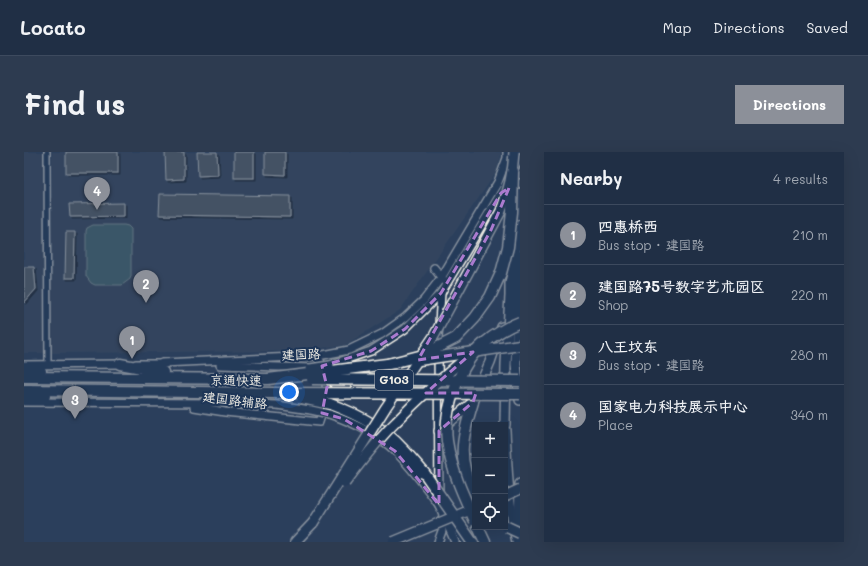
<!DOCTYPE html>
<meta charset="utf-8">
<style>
:root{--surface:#202f45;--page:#2d3b50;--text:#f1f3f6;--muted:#a2a9b3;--line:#3d4a5e;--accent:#8c9099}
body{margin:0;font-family:Mali,"LXGW WenKai TC",sans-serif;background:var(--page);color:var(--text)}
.controls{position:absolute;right:12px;bottom:12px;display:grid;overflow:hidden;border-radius:0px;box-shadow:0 4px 16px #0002}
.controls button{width:36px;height:36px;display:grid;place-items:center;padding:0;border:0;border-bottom:1px solid var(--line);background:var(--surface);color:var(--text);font:20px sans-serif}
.you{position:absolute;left:265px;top:240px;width:14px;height:14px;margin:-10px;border:3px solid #fff;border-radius:50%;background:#1a73e8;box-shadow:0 0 0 6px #1a73e833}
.badge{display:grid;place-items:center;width:26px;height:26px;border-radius:50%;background:var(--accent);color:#fff;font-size:13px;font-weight:700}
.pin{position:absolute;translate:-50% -33px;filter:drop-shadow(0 1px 2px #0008)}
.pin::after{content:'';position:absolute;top:21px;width:14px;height:12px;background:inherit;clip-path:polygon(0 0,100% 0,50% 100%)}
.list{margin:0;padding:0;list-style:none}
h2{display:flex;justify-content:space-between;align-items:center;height:52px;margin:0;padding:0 16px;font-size:17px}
h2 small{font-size:13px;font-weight:400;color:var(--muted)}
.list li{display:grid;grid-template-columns:26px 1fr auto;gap:12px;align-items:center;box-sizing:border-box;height:60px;padding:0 16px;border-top:1px solid var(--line)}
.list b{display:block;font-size:15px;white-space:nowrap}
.list p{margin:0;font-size:13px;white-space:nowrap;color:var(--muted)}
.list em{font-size:13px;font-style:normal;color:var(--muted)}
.icon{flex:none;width:22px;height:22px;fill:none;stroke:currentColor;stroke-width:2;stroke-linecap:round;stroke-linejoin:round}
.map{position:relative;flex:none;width:496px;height:390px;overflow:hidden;border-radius:0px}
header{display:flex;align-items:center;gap:24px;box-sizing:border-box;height:56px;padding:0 20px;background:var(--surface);border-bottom:1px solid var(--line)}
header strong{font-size:19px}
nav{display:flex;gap:22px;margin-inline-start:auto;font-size:14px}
.intro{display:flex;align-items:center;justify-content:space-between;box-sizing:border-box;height:96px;padding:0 24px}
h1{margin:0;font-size:28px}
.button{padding:10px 18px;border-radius:0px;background:var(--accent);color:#fff;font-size:14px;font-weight:700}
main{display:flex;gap:24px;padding:0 24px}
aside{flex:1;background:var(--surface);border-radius:0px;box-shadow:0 4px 16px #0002}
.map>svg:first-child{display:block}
</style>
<header>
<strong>Locato</strong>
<nav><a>Map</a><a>Directions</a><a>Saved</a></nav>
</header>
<div class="intro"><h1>Find us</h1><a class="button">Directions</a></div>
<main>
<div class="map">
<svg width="496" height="390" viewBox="0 0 496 390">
<defs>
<filter id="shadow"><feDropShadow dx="2" dy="2" stdDeviation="0" flood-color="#0009"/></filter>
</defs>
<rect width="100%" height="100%" fill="#2b3f5c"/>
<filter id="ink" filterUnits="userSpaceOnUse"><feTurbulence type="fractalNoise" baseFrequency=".025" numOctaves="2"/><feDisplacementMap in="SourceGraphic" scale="8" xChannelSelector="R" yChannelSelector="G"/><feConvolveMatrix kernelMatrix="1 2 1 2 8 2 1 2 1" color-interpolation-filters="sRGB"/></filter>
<g filter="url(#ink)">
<polygon fill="#3c4c61" points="0,0 25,0 28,164 28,0 478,0 472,21 376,158 321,193 272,199 28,201 0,201"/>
<polygon fill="#4e7274" stroke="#a1b2ae" points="69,73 100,73 104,74 107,77 107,124 106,127 98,133 71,133 67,131 62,124 62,79 63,76"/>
<g fill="#62696e" stroke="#f4f1e8" filter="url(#shadow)">
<rect x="42" y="0" width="52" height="21"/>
<polygon points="141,0 160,0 160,27 142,28"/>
<polygon points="173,0 193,0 194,23 174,24"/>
<rect x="210" y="0" width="20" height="26"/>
<polygon points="241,0 261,0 261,23 241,22"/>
<polygon points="136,42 266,44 266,65 135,63"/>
<polygon points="100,51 100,64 46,65 45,52"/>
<polygon points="42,80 51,80 50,126 41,126"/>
<polygon points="0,115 10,115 12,137 0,151"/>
</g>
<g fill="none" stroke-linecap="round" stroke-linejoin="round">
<g stroke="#f4f1e8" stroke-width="8">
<polyline id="minor" points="23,0 24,213"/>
</g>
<g stroke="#f4f1e8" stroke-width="10">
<g id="tertiary">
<polyline points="410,116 420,129"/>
<polyline points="417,141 414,186 415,353 431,390"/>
<polyline points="138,211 294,204 325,198 358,182 382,165 400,148 417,126 474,30 483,6 483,0"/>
<polyline points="112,212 141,212"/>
<polyline points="0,213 99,212"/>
<polyline points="196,213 286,216"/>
<polyline points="306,213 347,199 381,177 417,141 477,41 496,31"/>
<polyline points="0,250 201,251 253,253 287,258"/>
<path d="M170,255L201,260L295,270C304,245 306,229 294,204"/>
<path d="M305,262C328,270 355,283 372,300C388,316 402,335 415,353"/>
<polyline points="423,363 441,390"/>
<polyline points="414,390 418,379 418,366"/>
</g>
</g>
<g stroke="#f4f1e8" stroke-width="10">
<g id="secondary">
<polyline points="490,17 496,5"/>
<polyline points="477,41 484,28"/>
</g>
</g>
<g stroke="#f4f1e8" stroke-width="12">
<g id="trunk">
<polyline points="495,103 492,212 496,248"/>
<polyline points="481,273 482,212 486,144 486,132 496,73"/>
<path d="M481,278C483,315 484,353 493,390"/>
<polyline points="415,279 449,250 466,210 478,175"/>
<polyline points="495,383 496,332"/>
<polyline points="271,390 289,371"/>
</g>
</g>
<g stroke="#f4f1e8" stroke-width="13">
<g id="motorway">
<polyline points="96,212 139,220"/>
<polyline points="0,217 17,219"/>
<polyline points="0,225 244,227"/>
<polyline points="0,238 251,241"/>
<polyline points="0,246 21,244"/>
<path d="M449,250C437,288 433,308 451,345"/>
<path d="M306,252C333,262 359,275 378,296C386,304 393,313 401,322"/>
<polyline points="454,375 461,390"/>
</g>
</g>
<use href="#minor" stroke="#1d3557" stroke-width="5"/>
<use href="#tertiary" stroke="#1d3557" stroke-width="7"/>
<use href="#secondary" stroke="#1d3557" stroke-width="7"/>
<use href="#trunk" stroke="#1d3557" stroke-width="9"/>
<use href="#motorway" stroke="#1d3557" stroke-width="10"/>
<g stroke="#f4f1e8" stroke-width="10" stroke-linecap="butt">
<g id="tertiary-bridge">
<polyline points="286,216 306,213"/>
<polyline points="287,258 305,262"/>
</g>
</g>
<g stroke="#f4f1e8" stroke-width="12" stroke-linecap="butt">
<g id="trunk-bridge">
<path d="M321,331C337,310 353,288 372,270C396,245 422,222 449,200"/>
<polyline points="481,344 496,337"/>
<path d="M289,371L362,255L410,184L477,59C485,38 489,22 490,0"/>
<polyline points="369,390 451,356"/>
</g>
</g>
<g stroke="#f4f1e8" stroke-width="13" stroke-linecap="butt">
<g id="motorway-bridge">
<polyline points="395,208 496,193"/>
<polyline points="364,212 399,203 432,186 451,166 466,145 477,121 484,95 488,60 489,19"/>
<polyline points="244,227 371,211"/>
<polyline points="288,227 496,229"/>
<polyline points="251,241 496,242"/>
<polyline points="278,246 306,252"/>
<polyline points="401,322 448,390"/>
<path d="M451,369C439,343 427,317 423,289C419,258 436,212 459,192C470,183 483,175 496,170"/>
<polyline points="483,375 496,381"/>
</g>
</g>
<use href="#tertiary-bridge" stroke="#1d3557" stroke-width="7"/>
<use href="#trunk-bridge" stroke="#1d3557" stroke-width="9"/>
<use href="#motorway-bridge" stroke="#1d3557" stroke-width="10"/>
</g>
</g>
<path d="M0 0H496V390H0ZM485,36L467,78L394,208L449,200L402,241H452L449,250L415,279V353L371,299L320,267L298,261L303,235L298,214L347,199L381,177L417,141L477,41Z" fill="#2b3f5c" fill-opacity=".55" fill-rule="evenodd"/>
<path fill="none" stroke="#ab7bcf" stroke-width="3" stroke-dasharray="8 5" stroke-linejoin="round" d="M485,36L467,78L394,208L449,200L402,241H452L449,250L415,279V353L371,299L320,267L298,261L303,235L298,214L347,199L381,177L417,141L477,41Z"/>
<g text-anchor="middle" stroke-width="4" stroke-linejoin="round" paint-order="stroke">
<rect fill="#1d3557" stroke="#b4b9bc" stroke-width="1" x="351" y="218" width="38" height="20" rx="3"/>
<g font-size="12" font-weight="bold" fill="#f4f1e8">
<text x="370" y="232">G103</text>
</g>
<g font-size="13" fill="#f4f1e8" stroke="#1d3557">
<text transform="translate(277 202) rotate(-2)" y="5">建国路</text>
<text transform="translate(212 228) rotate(1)" y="5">京通快速</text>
<text transform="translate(211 248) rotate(7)" y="5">建国路辅路</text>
</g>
</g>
</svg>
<div class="controls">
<button>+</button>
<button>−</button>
<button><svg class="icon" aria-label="locate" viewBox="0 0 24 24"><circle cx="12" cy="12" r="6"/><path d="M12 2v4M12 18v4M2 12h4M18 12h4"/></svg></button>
</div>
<div class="you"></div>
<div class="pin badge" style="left:108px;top:207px">1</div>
<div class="pin badge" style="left:122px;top:151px">2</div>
<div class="pin badge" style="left:51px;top:267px">3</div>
<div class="pin badge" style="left:73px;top:58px">4</div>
</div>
<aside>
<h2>Nearby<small>4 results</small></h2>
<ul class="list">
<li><span class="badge">1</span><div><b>四惠桥西</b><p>Bus stop · 建国路</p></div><em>210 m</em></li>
<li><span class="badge">2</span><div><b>建国路75号数字艺术园区</b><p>Shop</p></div><em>220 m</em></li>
<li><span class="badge">3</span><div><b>八王坟东</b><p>Bus stop · 建国路</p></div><em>280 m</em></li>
<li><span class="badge">4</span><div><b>国家电力科技展示中心</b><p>Place</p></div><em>340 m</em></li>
</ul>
</aside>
</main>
